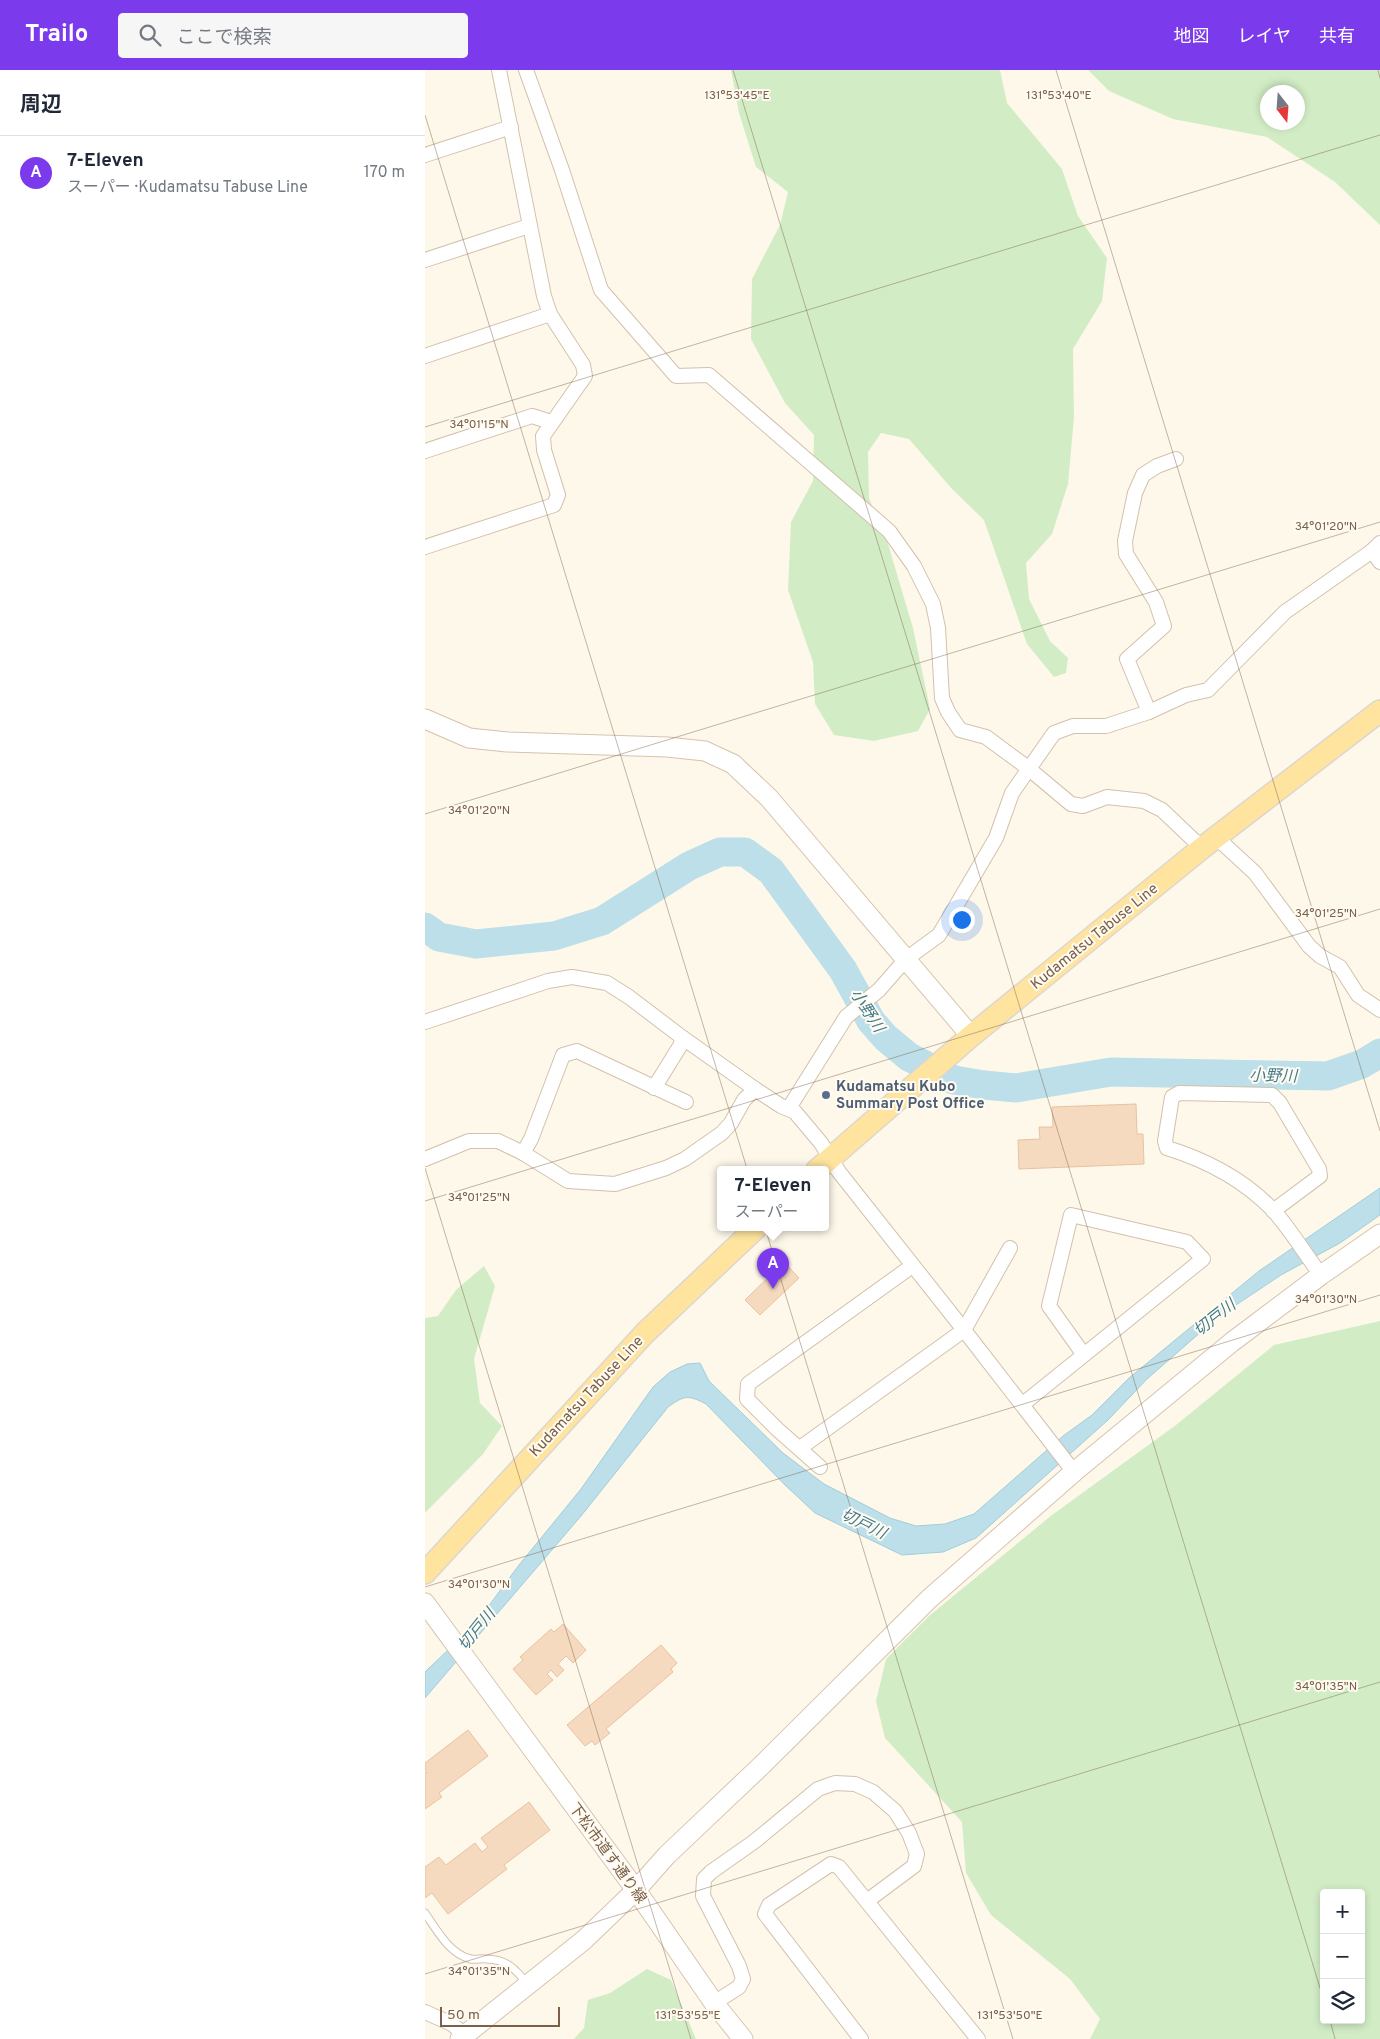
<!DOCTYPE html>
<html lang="ja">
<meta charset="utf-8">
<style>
:root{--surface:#fff;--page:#f6f6f7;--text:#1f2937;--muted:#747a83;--line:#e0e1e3;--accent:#7c3aed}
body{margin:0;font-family:Overpass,"Noto Sans JP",sans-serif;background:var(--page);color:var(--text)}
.controls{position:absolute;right:15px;bottom:15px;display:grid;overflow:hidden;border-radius:5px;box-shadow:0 2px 8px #0003}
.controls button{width:45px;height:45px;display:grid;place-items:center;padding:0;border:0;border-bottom:1px solid var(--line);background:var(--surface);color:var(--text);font:25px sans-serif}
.compass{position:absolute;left:835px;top:15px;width:45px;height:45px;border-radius:50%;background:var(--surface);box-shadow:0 2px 8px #0003;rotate:163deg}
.scale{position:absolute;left:15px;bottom:12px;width:120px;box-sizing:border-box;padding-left:5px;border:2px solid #7b604a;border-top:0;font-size:14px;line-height:18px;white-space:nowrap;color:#7b604a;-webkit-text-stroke:4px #fffbf1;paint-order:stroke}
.you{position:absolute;left:536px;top:849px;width:18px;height:18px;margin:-12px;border:4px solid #fff;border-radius:50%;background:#1a73e8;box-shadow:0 0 0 8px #1a73e833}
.badge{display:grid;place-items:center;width:32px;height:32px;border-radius:50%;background:var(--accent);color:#fff;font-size:16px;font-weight:700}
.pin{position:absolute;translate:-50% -41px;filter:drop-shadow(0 1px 2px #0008)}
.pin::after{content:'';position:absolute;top:26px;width:18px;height:15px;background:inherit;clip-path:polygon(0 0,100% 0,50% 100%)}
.popup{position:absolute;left:292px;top:1096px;width:112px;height:65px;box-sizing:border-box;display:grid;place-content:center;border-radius:5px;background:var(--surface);filter:drop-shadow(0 1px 4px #0005);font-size:16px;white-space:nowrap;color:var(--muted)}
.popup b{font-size:19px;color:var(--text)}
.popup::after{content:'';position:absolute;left:50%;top:100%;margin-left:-10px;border:10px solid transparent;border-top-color:var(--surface)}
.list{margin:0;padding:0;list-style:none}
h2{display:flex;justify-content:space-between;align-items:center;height:65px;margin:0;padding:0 20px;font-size:21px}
h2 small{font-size:16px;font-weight:400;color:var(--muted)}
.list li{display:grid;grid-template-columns:32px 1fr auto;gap:15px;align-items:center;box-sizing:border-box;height:75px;padding:0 20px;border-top:1px solid var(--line)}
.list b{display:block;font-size:19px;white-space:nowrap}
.list p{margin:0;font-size:16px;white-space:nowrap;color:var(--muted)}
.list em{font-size:16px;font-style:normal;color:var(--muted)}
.icon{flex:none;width:28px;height:28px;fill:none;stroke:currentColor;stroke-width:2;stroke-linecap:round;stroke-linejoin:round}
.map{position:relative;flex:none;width:955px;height:1969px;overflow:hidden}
header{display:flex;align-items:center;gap:30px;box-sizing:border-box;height:70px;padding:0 25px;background:var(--accent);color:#fff}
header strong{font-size:24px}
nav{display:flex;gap:28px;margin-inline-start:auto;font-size:18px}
.search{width:350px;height:45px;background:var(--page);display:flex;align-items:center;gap:12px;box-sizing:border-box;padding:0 18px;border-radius:5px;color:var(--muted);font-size:19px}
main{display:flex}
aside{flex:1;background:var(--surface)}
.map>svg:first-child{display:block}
</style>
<header>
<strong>Trailo</strong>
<div class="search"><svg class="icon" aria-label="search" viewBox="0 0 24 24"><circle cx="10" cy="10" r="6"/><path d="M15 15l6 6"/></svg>ここで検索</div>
<nav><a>地図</a><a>レイヤ</a><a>共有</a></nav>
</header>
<main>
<aside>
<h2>周辺<small></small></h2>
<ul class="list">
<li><span class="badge">A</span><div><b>7-Eleven</b><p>スーパー · Kudamatsu Tabuse Line</p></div><em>170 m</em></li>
</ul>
</aside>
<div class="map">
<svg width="955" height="1969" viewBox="0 0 955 1969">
<rect width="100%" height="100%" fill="#fef8ea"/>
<g fill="#d2edc6" fill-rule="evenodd">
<polygon points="306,0 575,0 582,33 637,99 653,146 682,188 677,231 648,279 649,347 643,414 627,464 601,493 604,529 625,571 643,588 641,603 629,607 602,574 559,450 527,419 484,369 456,363 443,382 444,428 463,474 488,558 505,639 493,661 449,671 409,665 390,634 388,592 363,520 366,452 388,411 389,365 360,333 326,269 327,209 355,155 363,122 331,97 314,43"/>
<path d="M663,0H955V155L910,112L842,67L748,49L684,21ZM872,22V52H842V22Z"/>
<polygon points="59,1196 70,1216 49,1289 55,1333 77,1356 58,1384 0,1443 0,1248 13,1246 31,1220"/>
<path d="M955,1251V1969H665L675,1949L645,1909L566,1845L541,1803L537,1752L460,1668L451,1631L461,1589L504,1546L627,1445L751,1355L849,1275ZM899,1823H936V1950H899Z"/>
<polygon points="222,1899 246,1910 271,1969 149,1969 159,1958 163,1930 185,1923"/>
</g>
<path fill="#bcdfe9" stroke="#a1cddc" d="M955,1118V1145L915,1173L856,1205L793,1247L722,1309L683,1350L551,1468L518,1482L477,1485L390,1443L359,1414L281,1334C262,1324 259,1326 243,1337L156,1446L0,1628V1602L51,1553L94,1495L156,1419L228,1317L245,1302L262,1294L275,1293L284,1311L358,1383L399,1414L465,1448L491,1456L520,1454L549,1444L638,1366L667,1345L704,1308L834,1201Z"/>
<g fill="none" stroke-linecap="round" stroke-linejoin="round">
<polyline stroke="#bcdfe9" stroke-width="29" points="0,857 14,867 51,874 129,866 177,851 264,796 295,782 320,782 346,801 418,900 446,951 461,968 484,987 529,1010 559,1015 591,1018 686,1002 903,1006 937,994 955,983"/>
</g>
<g fill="#f5dabf" stroke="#e9c29f">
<polygon points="711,1034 712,1064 718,1064 719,1094 594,1099 593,1070 615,1069 614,1057 628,1057 627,1037"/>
<polygon points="359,1192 374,1208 335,1245 320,1230"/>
<polygon points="138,1554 161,1580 148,1593 141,1586 133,1594 139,1600 132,1607 126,1600 122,1604 128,1610 111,1625 88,1599 98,1590 95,1587 126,1559 129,1562"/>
<polygon points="236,1575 252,1593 246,1599 248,1602 181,1659 185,1663 170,1675 167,1671 160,1676 142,1655"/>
<polygon points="43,1660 63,1686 14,1723 17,1727 0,1739 0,1703 2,1702 0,1699 0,1693"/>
<polygon points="104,1732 125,1760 79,1795 82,1799 23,1844 7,1823 0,1828 0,1797 14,1787 21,1795 50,1773 57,1782 63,1777 56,1768"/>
</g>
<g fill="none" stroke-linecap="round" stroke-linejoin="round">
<g stroke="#d2c1ad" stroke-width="9">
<path id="lane" d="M0,1843C12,1860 24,1884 46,1889C51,1890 57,1888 61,1889C81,1889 91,1899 102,1914"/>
</g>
<g stroke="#d2c1ad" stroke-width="16">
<g id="street">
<polyline points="101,0 137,100 176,220 251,306 284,305 464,461 489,496 508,534 513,558 517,628 523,642 535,660 561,667 603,698 646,734 658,736 682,727 719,731 737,740 777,778"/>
<polyline points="0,85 86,57"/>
<polyline points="0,190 104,156"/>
<polyline points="0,286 125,244"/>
<polyline points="0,381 107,346 126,352"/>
<polyline points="0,477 129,435 133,425 119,380 118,366 160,306 158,295 125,244 119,226 74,0"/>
<polyline points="947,481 955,492"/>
<polyline points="724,642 702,589 739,556 731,532 701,484 700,471 710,423 718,405 732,396 751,389"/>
<polyline points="792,768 830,803 884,876 895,886 915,897 933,925 955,940"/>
<polyline points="0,952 123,911 147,907 182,913 204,927 258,968 330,1019 356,1036 370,1042 396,1073 414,1102 539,1260 649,1402"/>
<polyline points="229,1018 255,976 258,968"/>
<polyline points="364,1038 421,947 454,920 481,889 514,865 571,768 587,723 629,663 648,656 681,656 724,642 761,625 783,620 860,542 947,481 955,473"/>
<polyline points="98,1083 106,1069 138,985 152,981 261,1032"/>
<polyline points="0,1089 44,1071 73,1071 98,1083 143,1111 190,1114 241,1098 260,1089 297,1063 306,1053 319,1030 330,1019"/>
<path d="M848,1141L895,1106L894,1099L855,1033L847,1025L754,1023L747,1027L740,1071L742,1078C781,1090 819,1110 848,1140C866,1160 880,1184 896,1205"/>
<polyline points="598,1334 778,1189 762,1172 646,1145 624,1236 659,1285"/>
<polyline points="375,1378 539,1260 585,1178"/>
<polyline points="395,1397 352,1359 322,1329 323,1314 487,1196"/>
<polyline points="289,1933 314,1917 318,1909 314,1896 278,1826 279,1809 286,1802 330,1771 393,1719 410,1713 430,1714 448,1722 470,1741 484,1763 492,1784 489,1796 442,1831"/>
<polyline points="0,1942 27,1954 40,1965"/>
<polyline points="436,1969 340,1844 344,1835 406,1794 414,1797 553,1969"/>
</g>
</g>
<g stroke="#d7c3ad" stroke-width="21">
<g id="secondary">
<polyline points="0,649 44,668 82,672 242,677 280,681 308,694 344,728 546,966"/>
<polyline points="0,1533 211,1820 289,1933 318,1969"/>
<polyline points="35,1969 159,1870 211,1820 242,1785 337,1695 504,1529 649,1402 807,1272 896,1205 955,1164"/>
</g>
</g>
<g stroke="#ddd6d0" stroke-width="24">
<g id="primary">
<polyline points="392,1100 546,966 777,778 955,641"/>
<polyline points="0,1503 220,1263 331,1158"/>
</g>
</g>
<use href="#lane" stroke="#fff" stroke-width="7"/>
<use href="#street" stroke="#fff" stroke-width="14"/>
<use href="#secondary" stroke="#fff" stroke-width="19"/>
<use href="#primary" stroke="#ffe49f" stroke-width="21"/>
</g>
<path fill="none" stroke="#7b604a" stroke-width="1" stroke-opacity="0.45" d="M308,0L899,1931M631,0L955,1061M953,0L955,8M0,45L588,1969M0,357L955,65M0,744L955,452M0,1098L266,1969M0,1131L955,839M0,1517L955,1225M0,1904L955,1612M905,1950L910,1969"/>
<circle fill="#5c6f8a" stroke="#fffbf1" stroke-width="2" cx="401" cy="1025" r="5"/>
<g text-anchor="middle" stroke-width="4" stroke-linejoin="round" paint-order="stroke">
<g font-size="15" fill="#7b604a" stroke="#fffbf1">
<text transform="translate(669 866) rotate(-39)" y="5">Kudamatsu Tabuse Line</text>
<text transform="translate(161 1326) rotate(-47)" y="5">Kudamatsu Tabuse Line</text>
<text transform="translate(183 1783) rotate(54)" y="5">下松市道す通り線</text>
</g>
<g font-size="15" font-weight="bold" fill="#4e5e75" stroke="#fffbf1" text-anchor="start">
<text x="411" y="1021">Kudamatsu Kubo<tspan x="411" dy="17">Summary Post Office</tspan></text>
</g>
<g font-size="16" font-style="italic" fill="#427b8f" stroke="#fffbf1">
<text transform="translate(443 940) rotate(57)" y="6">小野川</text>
<text transform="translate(848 1005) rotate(1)" y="6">小野川</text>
<text transform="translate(789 1247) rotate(-38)" y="6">切戸川</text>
<text transform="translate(439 1453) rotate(26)" y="6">切戸川</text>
<text transform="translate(51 1559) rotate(-51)" y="6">切戸川</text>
</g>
</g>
<g font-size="12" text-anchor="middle" fill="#7b604a" stroke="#fffbf1" stroke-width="4" stroke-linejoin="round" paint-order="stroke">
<text x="312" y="29">131°53'45"E</text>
<text x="634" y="29">131°53'40"E</text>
<text x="54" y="358">34°01'15"N</text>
<text x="901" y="460">34°01'20"N</text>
<text x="54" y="744">34°01'20"N</text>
<text x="901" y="847">34°01'25"N</text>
<text x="54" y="1131">34°01'25"N</text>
<text x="901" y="1233">34°01'30"N</text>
<text x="54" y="1518">34°01'30"N</text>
<text x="901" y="1620">34°01'35"N</text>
<text x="54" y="1905">34°01'35"N</text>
<text x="263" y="1949">131°53'55"E</text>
<text x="585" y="1949">131°53'50"E</text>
</g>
</svg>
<div class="controls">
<button>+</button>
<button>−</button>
<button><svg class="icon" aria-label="layers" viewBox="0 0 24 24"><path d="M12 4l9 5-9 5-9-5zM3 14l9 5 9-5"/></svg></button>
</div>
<svg class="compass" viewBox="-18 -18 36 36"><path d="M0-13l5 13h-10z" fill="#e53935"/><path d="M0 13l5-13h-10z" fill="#747a83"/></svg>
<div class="scale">50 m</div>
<div class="you"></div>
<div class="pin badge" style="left:348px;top:1219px">A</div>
<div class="popup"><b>7-Eleven</b>スーパー</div>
</div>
</main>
